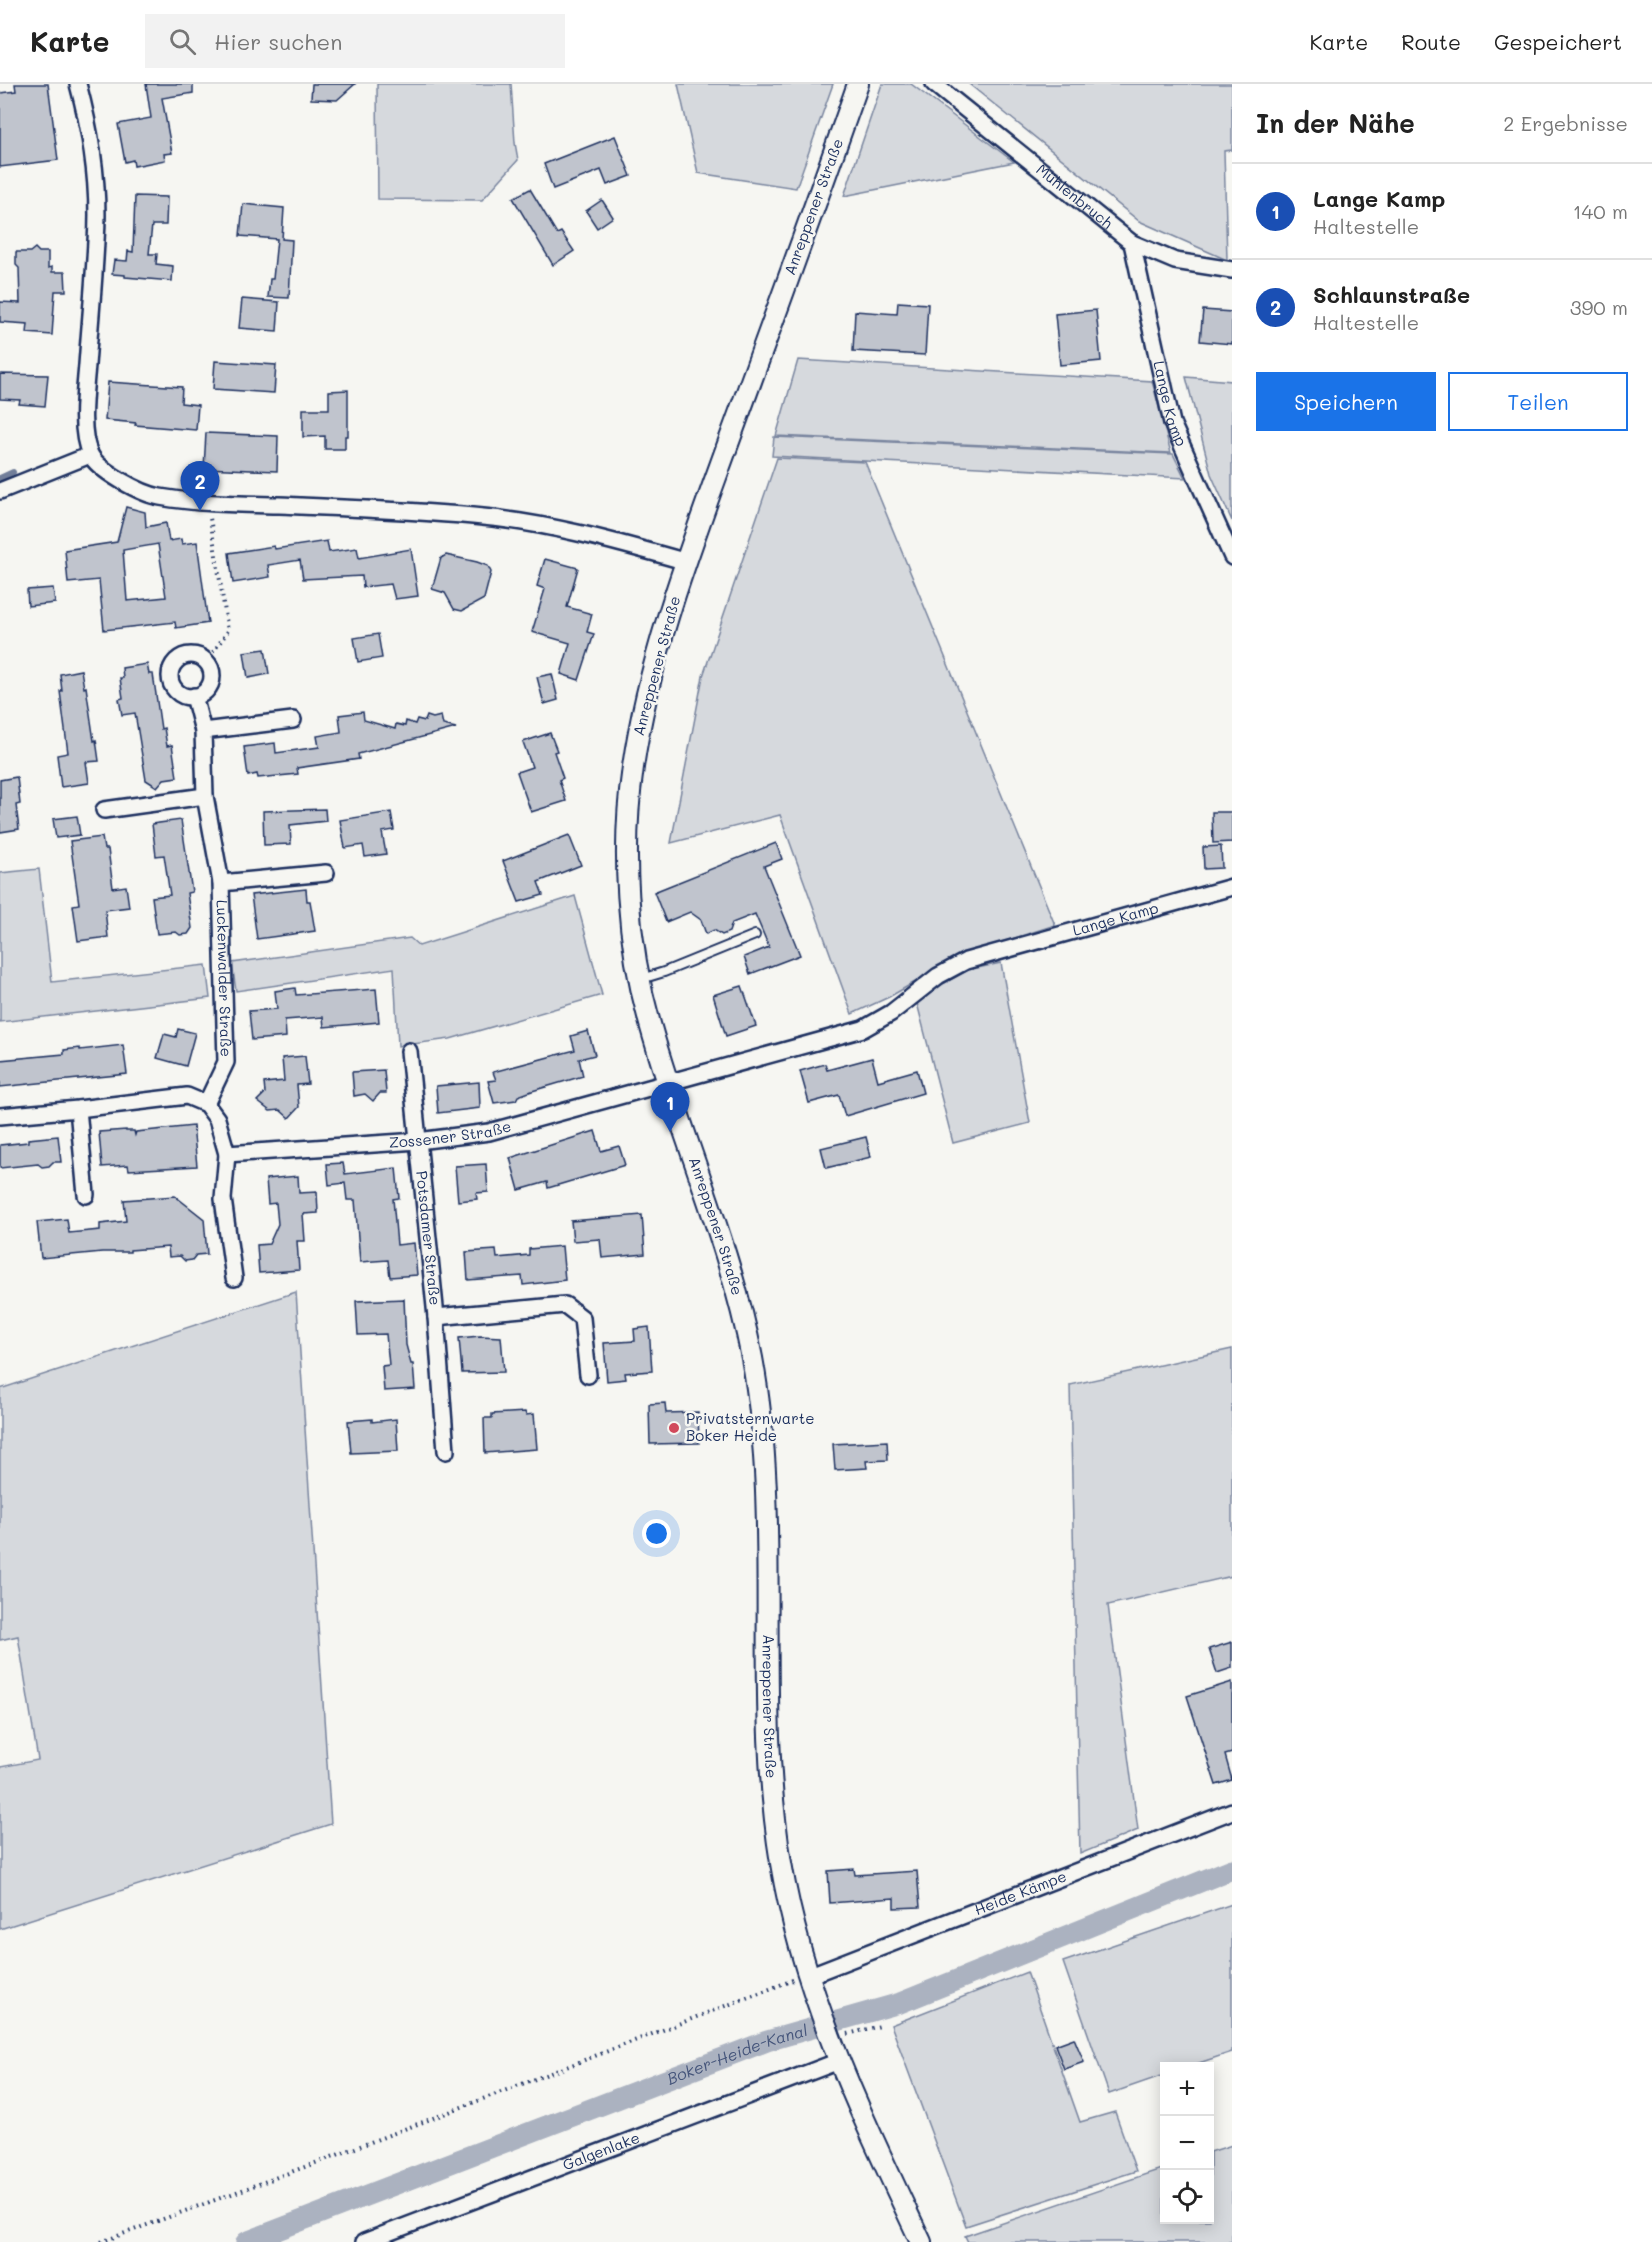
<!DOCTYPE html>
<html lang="de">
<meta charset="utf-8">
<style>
:root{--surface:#fff;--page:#f2f2f2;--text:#222;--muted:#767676;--line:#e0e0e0;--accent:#1a73e8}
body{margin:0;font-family:Mali,sans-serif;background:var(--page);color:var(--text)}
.controls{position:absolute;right:18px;bottom:18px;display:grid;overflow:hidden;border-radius:0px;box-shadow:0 3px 15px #0003}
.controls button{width:54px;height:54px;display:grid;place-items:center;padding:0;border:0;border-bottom:2px solid var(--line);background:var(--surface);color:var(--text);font:30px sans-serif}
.you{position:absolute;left:657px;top:1450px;width:21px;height:21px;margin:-15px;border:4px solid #fff;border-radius:50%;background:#1a73e8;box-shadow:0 0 0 9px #1a73e833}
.badge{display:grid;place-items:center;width:39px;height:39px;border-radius:50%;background:var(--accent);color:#fff;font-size:20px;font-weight:700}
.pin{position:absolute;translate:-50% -50px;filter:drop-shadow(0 2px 3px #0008)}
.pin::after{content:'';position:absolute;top:32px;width:21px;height:18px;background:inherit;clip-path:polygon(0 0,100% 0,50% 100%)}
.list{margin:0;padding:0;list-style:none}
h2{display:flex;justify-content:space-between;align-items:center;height:78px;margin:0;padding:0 24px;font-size:26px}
h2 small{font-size:20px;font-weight:400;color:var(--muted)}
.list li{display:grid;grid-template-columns:39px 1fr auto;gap:18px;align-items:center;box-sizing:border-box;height:96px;padding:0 24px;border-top:2px solid var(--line)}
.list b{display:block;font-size:22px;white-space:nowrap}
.list p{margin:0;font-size:20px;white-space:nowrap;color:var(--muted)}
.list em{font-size:20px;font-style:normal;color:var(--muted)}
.actions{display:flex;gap:12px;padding:18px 24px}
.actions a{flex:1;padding:14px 0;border:2px solid var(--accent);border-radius:0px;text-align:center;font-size:21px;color:var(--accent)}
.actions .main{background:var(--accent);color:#fff}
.icon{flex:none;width:33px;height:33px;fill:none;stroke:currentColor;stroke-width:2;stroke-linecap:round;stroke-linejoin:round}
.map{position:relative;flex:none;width:1232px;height:2158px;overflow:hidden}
header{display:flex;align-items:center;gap:36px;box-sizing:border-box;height:84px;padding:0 30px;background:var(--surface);border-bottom:2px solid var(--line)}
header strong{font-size:28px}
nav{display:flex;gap:33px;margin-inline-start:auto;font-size:21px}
.search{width:420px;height:54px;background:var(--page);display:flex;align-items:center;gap:15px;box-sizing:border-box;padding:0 21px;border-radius:0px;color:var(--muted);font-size:22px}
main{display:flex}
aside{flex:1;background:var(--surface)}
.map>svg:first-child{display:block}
</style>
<header>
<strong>Karte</strong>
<div class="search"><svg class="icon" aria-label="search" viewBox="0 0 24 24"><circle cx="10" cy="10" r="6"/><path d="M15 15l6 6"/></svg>Hier suchen</div>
<nav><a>Karte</a><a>Route</a><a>Gespeichert</a></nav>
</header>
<main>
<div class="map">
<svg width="1232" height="2158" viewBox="0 0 1232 2158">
<rect width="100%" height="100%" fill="#f6f6f2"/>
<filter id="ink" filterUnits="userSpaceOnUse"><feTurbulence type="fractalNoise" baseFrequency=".0167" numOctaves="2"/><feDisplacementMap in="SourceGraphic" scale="12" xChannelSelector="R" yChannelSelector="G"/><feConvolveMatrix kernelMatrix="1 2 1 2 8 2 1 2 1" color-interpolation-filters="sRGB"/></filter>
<g filter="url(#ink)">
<g fill="#d6d9dd" stroke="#78849e" stroke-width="1.5">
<polygon points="377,0 511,0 515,59 518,76 482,116 378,115"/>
<polygon points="678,0 833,0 796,104 698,89"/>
<polygon points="882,0 911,0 1014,78 844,112"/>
<polygon points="969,0 1232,0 1232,66 1224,67 1227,176 1139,137"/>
<polygon points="798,276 1152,297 1171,369 776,352"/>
<polygon points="1186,293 1232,297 1232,437 1211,390"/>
<polygon points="774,353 1173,370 1185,394 772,372"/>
<polygon points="777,374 865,378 1055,841 962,871 889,913 852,930 780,731 671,759 703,592"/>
<polygon points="39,785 52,898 206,881 210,914 0,938 0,789"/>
<polygon points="575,812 602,911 450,955 398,962 394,884 236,907 232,879 410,854 419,862"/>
<polygon points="1001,879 1030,1039 953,1059 917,919 941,901 968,886"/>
<polygon points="296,1208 331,1740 0,1845 0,1683 38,1676 18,1552 0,1556 0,1305"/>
<polygon points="1232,1265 1232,1492 1108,1521 1138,1746 1080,1770 1070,1301"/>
<polygon points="1232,1820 1232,1968 1190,1982 1164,1982 1164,1991 1109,2010 1063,1878"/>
<polygon points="1027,1888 1080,2038 1115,2028 1136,2087 966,2142 891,1941"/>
<polygon points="1232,2061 1232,2158 968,2158 965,2152 1164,2084 1164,2136 1210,2136 1210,2068"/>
</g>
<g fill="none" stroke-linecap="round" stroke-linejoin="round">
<polyline stroke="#717e99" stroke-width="6" points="0,394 13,388"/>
<path stroke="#abb2c0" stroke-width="21" id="s1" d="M246,2158L767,1957L900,1919L1232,1785"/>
</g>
<g fill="#c0c4cd" stroke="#1b2f5e" stroke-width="1.5" fill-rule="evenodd">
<polygon points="15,0 48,0 58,76 0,83 0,9 16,7"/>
<polygon points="146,0 193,0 193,9 162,14 172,69 164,70 165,76 134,82 133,76 125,78 118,40 151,34"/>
<polygon points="312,0 355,0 337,16 311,15"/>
<polygon points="615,52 631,92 607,101 601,86 553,105 544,80"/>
<polygon points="530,105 557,150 561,148 574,167 553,181 513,114"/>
<polygon points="135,112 167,113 166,141 152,141 149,170 157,170 156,180 173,182 172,197 125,193 125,191 112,190 114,176 127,177 128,167 133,168"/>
<polygon points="602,116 613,133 597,144 586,127"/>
<polygon points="243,120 284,124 282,155 292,156 289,214 268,213 270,195 273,195 277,155 240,152"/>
<polygon points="35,164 39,168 48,168 48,184 52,183 52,188 65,188 66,207 55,207 52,251 27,249 28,240 0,238 0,218 20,219 19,184 16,181 16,168 30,168"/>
<polygon points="242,215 279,218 277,247 239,244"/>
<polygon points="898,218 928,220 925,271 853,267 855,227 897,230"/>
<polygon points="1096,226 1101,277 1060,281 1055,230"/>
<polygon points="1203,226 1232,228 1232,260 1200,257"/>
<polygon points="215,277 276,281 274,309 213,305"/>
<polygon points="0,290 48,291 45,322 19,320 20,316 0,315"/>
<polygon points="108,298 182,303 181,319 198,321 196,346 135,341 136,339 105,336"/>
<polygon points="348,306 348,352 345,352 345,365 325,365 325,352 303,353 303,325 329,325 329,307"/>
<polygon points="206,349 278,352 277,387 204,384"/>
<path d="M126,423L145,428L146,443L166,439L169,457L181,455L182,460L197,458L208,539L176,544L175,538L104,546L99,496L68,499L65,466L117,458ZM158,460L166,513L127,517L123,466Z"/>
<polygon points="327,457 329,468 357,464 359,474 411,465 418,512 395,515 391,500 363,503 362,492 303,495 300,476 268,481 270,493 233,499 229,469 274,462 275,465"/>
<polygon points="446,471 477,478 488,482 491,488 484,515 462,527 454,525 445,509 432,505 441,474"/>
<polygon points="545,475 578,484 567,523 592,530 587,548 594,550 579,596 561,590 570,559 532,548 545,505 537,502"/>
<polygon points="53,504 55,519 28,522 27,506"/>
<polygon points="378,550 382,574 358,578 354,554"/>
<polygon points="265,565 269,590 248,594 244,568"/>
<polygon points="147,580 149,590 153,590 161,645 164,644 167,662 172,661 177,693 164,695 157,703 146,696 135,629 122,631 119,615 123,614 120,594 123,594 122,584"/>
<polygon points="81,586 84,604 86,603 94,657 96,656 99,677 86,678 89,699 61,703 57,671 68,669 60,607 62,607 60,590"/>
<polygon points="552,590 558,616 544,620 537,593"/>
<polygon points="363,628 364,636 395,645 396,640 405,642 406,637 415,640 417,635 425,637 427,632 433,634 441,632 443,641 456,644 358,670 359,675 297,684 298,690 258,694 257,690 248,692 244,663 275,659 276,669 319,663 317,652 341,648 339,631"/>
<polygon points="550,649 557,667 554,668 563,694 559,696 566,717 531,728 517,688 532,683 523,658"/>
<polygon points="17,693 20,720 16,721 19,745 0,748 0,696"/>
<polygon points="325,725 326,737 290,741 291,760 264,761 263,727"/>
<polygon points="391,728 394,746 382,748 386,770 365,773 363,761 345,764 340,736"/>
<polygon points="1212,728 1232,728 1232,758 1213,759"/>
<polygon points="77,732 80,751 56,754 53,735"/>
<polygon points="181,736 192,808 187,809 192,844 188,850 180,851 176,848 157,850 152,813 170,811 164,771 156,772 152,740"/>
<polygon points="569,751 581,781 538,798 543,811 519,818 503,777"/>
<polygon points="102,753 104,765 108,765 113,804 126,802 129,823 105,826 108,853 78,857 73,821 79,820 70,757"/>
<polygon points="776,759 782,775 764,782 800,871 750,890 744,873 769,863 755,830 732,839 729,848 722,851 714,846 706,850 701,836 690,828 666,838 654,808"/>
<polygon points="1221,762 1222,784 1204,785 1203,763"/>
<polygon points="306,805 307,817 310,817 315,847 257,855 251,811"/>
<polygon points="742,902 756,942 726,952 713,911"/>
<polygon points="295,904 296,911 376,905 379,938 324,943 323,933 285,936 286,953 252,956 249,927 277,925 275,907"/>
<polygon points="178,945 195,949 186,982 157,974 164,950 176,953"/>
<polygon points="588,947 595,971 579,975 583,992 532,1007 518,1012 516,1016 494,1019 488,997 496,996 493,988 575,966 571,952"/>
<polygon points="123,961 127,990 0,1003 0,976 64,970 64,966 80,964 80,966"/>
<polygon points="305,972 308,1000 297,1001 299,1023 289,1034 280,1026 270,1027 257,1017 265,1009 264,999 284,997 282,974"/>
<polygon points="872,974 878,997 917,986 923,1009 845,1032 839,1011 809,1019 800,987 825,980 827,986"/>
<polygon points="384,986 386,1009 380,1009 373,1017 365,1010 354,1012 352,988"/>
<polygon points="479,998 480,1024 438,1029 436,1002"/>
<polygon points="193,1042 197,1082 129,1086 128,1081 102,1083 99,1048 126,1046 126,1047 134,1047 135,1051 136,1048"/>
<polygon points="595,1047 601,1067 619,1062 625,1081 548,1104 547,1098 519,1106 510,1074"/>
<polygon points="58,1052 61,1078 53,1078 49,1082 42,1083 38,1080 0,1084 0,1061 28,1058 28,1055"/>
<polygon points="866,1053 871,1073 826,1084 821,1064"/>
<polygon points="343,1079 345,1090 396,1084 399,1114 393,1115 397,1161 414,1159 417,1191 390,1193 388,1176 360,1178 355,1116 347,1116 345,1099 329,1101 327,1080"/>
<polygon points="486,1080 488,1108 476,1109 477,1115 458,1117 455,1082"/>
<polygon points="298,1092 299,1109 317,1108 318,1129 303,1130 305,1157 297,1157 299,1186 259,1189 257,1161 269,1160 278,1140 276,1119 268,1120 266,1095"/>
<polygon points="175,1112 204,1135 207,1170 196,1171 192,1176 185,1177 180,1172 169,1173 168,1163 130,1166 130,1168 102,1168 41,1174 37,1138 67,1135 69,1149 100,1146 100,1140 126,1137 124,1116"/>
<polygon points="642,1131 645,1170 602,1174 600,1155 573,1157 571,1137"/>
<polygon points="562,1162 565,1196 523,1201 522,1192 468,1196 466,1168 496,1166 497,1174 529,1171 529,1165"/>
<polygon points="404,1215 406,1261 411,1280 413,1280 415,1305 384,1307 382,1282 389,1281 386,1250 358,1251 356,1217"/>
<polygon points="649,1243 652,1287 625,1289 626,1295 607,1297 604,1259 635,1257 634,1245"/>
<polygon points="480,1252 501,1253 504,1288 462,1289 459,1254"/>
<polygon points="665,1319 666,1329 698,1328 699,1359 650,1360 649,1320"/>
<polygon points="525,1328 526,1331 534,1330 537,1365 485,1369 484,1334 492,1334 492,1330"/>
<polygon points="372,1335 372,1338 396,1335 398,1367 351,1369 348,1337"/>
<polygon points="887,1357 888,1376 866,1377 867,1384 835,1386 833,1360"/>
<polygon points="1232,1558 1232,1584 1217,1589 1209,1565"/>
<polygon points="1232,1598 1232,1669 1225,1671 1232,1696 1216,1701 1187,1612"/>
<polygon points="854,1785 855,1791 917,1787 920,1823 894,1824 894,1814 830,1819 828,1787"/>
<polygon points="1074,1954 1084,1978 1064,1985 1055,1961"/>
</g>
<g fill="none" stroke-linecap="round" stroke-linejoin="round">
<g stroke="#1b2f5e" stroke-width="12">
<polyline id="service" points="641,895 664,888 755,851"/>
</g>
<g stroke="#1b2f5e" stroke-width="20">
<g id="minor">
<path d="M78,0C92,52 100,103 96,157C94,199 90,240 87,281C85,307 79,346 90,370C98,387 142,410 160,413C200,420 240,420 279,421C344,424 409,426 473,432C546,438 617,458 687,478"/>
<path id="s2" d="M934,0L1132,159L1175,177L1232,186"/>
<path id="s3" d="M1132,159L1172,339L1232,473"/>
<polyline points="0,407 90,371"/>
<circle cx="191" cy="592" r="21"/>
<path id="s4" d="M194,612L203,647L205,712L221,799L226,978L206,1020"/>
<polyline points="203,647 293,636"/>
<polyline points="104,726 205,712"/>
<polyline points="221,799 326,789"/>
<path id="s5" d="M409,967L436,1233L446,1367"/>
<polyline points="78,1025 86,1111"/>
<polyline points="0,1032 78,1025 187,1012 206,1020 217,1035 227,1070 223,1115 234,1194"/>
<path id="s6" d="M227,1070L418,1057L489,1048L863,945L891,929L938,892L966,877L1232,803"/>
<polyline points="436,1233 565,1221 582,1234 588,1291"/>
<path id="s7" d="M808,1892L1232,1727"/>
<path id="s8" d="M364,2158L839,1977"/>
</g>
</g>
<g stroke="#1b2f5e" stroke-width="24">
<g id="tertiary">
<path id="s9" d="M858,0C816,120 772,240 728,360C690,465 649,572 633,683C621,767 627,859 650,940C681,1052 730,1159 752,1274C783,1441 753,1612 781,1779C803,1913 864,2036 921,2158"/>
</g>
</g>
<g stroke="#1b2f5e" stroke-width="4" stroke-dasharray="1.5 4.5" stroke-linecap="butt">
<polyline points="206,578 228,547 210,434"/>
<polyline points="848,1950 880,1942"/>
<polyline points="101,2158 329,2074 793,1896"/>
</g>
<use href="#service" stroke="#f6f6f2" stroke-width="8"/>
<use href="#minor" stroke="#f6f6f2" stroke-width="15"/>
<use href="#tertiary" stroke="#f6f6f2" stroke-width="20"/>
</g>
</g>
<circle fill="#d1495b" stroke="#f6f6f2" stroke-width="2" cx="674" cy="1344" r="6"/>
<g text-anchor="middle" stroke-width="5" stroke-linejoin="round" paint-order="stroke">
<g font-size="15" fill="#1b2f5e" stroke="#f6f6f2">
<text dy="5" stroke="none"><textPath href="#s2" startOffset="180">Mühlenbruch</textPath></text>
<text transform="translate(814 123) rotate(-70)" y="5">Anreppener Straße</text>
<text dy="5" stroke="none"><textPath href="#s3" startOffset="165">Lange Kamp</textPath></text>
<text transform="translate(657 582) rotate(-75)" y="5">Anreppener Straße</text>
<text dy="5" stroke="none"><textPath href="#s6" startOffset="930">Lange Kamp</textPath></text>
<text dy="5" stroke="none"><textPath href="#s4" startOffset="285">Luckenwalder Straße</textPath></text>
<text dy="5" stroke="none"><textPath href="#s6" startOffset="224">Zossener Straße</textPath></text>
<text dy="5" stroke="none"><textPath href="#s9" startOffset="1192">Anreppener Straße</textPath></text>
<text dy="5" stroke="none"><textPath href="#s5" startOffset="188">Potsdamer Straße</textPath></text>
<text dy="5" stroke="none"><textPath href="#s9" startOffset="1678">Anreppener Straße</textPath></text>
<text dy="5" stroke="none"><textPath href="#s7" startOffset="228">Heide Kämpe</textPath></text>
<text dy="5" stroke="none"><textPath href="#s8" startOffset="254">Galgenlake</textPath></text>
</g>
<g font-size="15" fill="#1b2f5e" stroke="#f6f6f2" text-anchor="start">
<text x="686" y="1340">Privatsternwarte<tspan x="686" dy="17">Boker Heide</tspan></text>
</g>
<g font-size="16" font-style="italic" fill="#46567b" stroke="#f6f6f2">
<text dy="6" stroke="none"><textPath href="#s1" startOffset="526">Boker-Heide-Kanal</textPath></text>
</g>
</g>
</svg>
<div class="controls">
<button>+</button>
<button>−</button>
<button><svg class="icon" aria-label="locate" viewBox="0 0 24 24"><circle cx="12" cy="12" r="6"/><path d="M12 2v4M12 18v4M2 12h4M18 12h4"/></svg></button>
</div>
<div class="you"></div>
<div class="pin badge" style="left:670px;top:1048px;background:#1a4fb4">1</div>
<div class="pin badge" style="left:200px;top:427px;background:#1a4fb4">2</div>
</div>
<aside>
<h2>In der Nähe<small>2 Ergebnisse</small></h2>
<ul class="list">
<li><span class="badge" style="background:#1a4fb4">1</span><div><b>Lange Kamp</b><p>Haltestelle</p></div><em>140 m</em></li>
<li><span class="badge" style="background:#1a4fb4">2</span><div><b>Schlaunstraße</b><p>Haltestelle</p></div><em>390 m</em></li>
</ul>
<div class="actions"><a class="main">Speichern</a><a>Teilen</a></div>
</aside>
</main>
